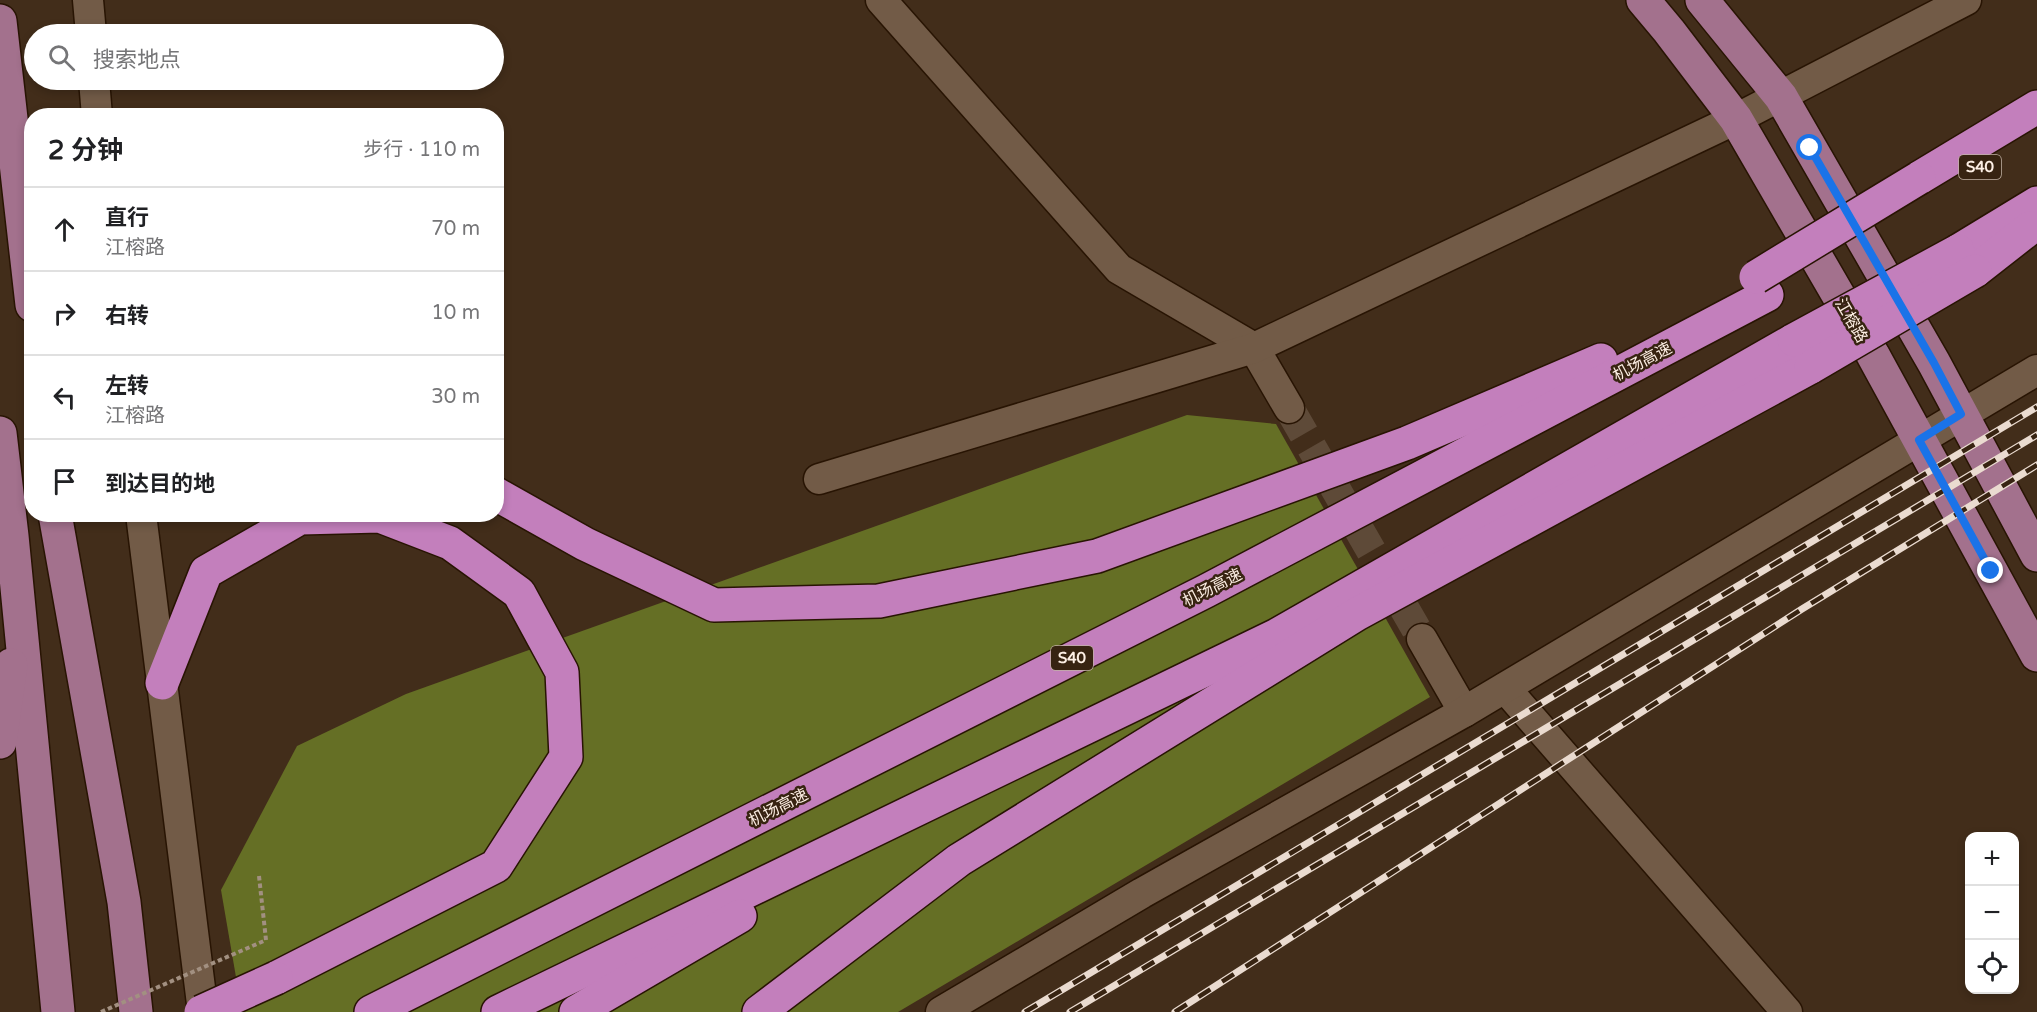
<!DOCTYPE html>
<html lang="zh">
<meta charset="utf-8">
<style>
:root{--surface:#fff;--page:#f6f6f6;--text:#202124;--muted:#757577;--line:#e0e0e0}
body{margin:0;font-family:"Varela Round","Noto Sans SC",sans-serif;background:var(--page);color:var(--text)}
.controls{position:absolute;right:18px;bottom:18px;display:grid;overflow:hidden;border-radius:12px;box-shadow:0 3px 9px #0003}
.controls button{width:54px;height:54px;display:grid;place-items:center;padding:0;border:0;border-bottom:2px solid var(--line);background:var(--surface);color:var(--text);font:30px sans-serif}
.stop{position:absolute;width:18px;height:18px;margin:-14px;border:4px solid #1a73e8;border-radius:50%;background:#fff}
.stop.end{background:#1a73e8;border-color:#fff;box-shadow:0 2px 6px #0008}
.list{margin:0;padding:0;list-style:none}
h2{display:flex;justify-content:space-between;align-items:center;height:78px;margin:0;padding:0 24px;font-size:26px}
h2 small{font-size:20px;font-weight:400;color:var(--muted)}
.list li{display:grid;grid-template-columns:39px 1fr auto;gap:18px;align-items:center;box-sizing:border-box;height:84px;padding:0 24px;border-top:2px solid var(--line)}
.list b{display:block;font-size:22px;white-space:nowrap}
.list p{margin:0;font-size:20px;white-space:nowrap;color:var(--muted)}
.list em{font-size:20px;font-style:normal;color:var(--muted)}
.icon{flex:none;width:33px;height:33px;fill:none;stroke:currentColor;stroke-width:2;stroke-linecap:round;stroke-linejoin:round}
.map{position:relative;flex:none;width:2037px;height:1012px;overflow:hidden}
.search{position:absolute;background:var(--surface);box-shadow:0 3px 9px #0003;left:24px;top:24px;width:480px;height:66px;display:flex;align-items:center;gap:15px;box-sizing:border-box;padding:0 21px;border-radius:33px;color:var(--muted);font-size:22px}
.panel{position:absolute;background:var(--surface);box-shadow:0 3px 9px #0003;left:24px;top:108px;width:480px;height:414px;border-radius:24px}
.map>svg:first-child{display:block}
</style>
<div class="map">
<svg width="2037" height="1012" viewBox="0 0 2037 1012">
<rect width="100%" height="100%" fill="#422d1a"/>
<polygon fill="#656f25" points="1187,415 1276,424 1430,697 898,1012 242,1012 221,890 297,746 406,694"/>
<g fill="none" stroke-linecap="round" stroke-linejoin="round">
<polyline stroke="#5e4a38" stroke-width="30" stroke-dasharray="30 15" stroke-linecap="butt" points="1289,408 1422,639"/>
<g stroke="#281403" stroke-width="33">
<g id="minor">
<polyline points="88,0 91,34"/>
<polyline points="881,0 1119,269 1254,348 1289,408"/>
<polyline points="94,80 97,116"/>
<polyline points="819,479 1254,348 1736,119 1966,0"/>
<polyline points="141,514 203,1012"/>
<polyline points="1422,639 1464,712"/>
<polyline points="1505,688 1787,1012"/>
<polyline points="941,1012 1142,893 1464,712 2037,370"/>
</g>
</g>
<g stroke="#281403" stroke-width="36">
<g id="major">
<polyline points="1643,0 1669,31 1736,119 1873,355 2037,655"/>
<polyline points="1702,0 1781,97 1934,363 2037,555"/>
<polyline points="0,21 32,305"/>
<polyline points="0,433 12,536 58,1012"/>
<polyline points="55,514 124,902 136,1012"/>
<polyline points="0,742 11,665"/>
</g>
</g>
<g stroke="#281403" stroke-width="36">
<g id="highway">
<polyline points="1919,178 2037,107"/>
<polyline points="1958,251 2037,203"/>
<polyline points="1975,271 2030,228"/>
<polyline points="496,494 585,544 714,605 879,601 1097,556 1407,443 1601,360"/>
<polyline points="162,683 206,572 300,518 380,516 450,543 519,593 562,672 566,757 496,866 276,978"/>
<polyline points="371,1012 1206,591 1767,295"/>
<polyline points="498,1012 1277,635 1794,340"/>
<polyline points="576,1012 740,916"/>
<polyline points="759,1012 959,860 1357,614 1811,367"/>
</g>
</g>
<polyline stroke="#a29081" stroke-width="4" stroke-dasharray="4.5 3" stroke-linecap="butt" points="259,876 266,940"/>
<use href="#minor" stroke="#725b47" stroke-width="30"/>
<use href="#major" stroke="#a3718d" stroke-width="33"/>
<use href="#highway" stroke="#c37fbc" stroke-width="33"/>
<g stroke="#eadbd0" stroke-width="7">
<g id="rail">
<polyline points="1025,1012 2037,407"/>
<polyline points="1070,1012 2037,435"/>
<polyline points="1175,1012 1802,609 2037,465"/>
</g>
</g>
<use href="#rail" stroke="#372311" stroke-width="4.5" stroke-dasharray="14" stroke-linecap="butt"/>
<g stroke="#281403" stroke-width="36" stroke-linecap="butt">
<g id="highway-bridge">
<polyline points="1756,277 1919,178"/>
<polyline points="1794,340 1958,251"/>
<polyline points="1811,367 1975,271"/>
<polyline points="201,1012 276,978"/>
</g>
</g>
<polyline stroke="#a29081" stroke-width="4" stroke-dasharray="4.5 3" stroke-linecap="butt" points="101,1012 266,940"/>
<use href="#highway-bridge" stroke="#c37fbc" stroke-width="33"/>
</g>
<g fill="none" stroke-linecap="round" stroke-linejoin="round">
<polyline stroke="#1a73e8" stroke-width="8" points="1810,148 1934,363 1961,414 1919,440 1991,571"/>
</g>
<g text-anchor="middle" stroke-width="5" stroke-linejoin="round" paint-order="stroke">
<g fill="#372311" stroke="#c2b2a5" stroke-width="1.5">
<rect x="1959" y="155" width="42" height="24" rx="4.5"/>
<rect x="1051" y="646" width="42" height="24" rx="4.5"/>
</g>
<g font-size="15" font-weight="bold" fill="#fdefe4">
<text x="1980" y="172">S40</text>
<text x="1072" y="663">S40</text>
</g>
<g font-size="16" fill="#fdefe4" stroke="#372311">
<text transform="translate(1852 320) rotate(60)" y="6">江榕路</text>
<text transform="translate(1642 361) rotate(-28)" y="6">机场高速</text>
<text transform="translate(1212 587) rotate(-27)" y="6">机场高速</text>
<text transform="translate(778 807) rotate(-27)" y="6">机场高速</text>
</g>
</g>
</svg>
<div class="controls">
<button>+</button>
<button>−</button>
<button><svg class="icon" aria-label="locate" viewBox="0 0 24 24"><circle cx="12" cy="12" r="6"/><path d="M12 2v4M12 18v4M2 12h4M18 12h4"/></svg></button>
</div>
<div class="stop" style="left:1810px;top:148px"></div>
<div class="stop end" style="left:1991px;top:571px"></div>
<div class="search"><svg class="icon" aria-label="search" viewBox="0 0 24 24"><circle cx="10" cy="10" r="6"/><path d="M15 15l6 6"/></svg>搜索地点</div>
<section class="panel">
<h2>2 分钟<small>步行 · 110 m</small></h2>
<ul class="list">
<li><svg class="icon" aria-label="ahead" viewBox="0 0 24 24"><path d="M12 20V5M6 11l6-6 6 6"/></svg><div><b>直行</b><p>江榕路</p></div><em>70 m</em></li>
<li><svg class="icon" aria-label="right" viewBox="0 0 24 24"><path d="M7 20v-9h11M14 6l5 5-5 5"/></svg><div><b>右转</b></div><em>10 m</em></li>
<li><svg class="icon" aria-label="left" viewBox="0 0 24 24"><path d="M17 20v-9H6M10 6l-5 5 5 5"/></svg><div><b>左转</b><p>江榕路</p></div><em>30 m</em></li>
<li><svg class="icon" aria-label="arrive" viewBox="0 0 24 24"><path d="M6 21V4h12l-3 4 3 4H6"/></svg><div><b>到达目的地</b></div></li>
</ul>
</section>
</div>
